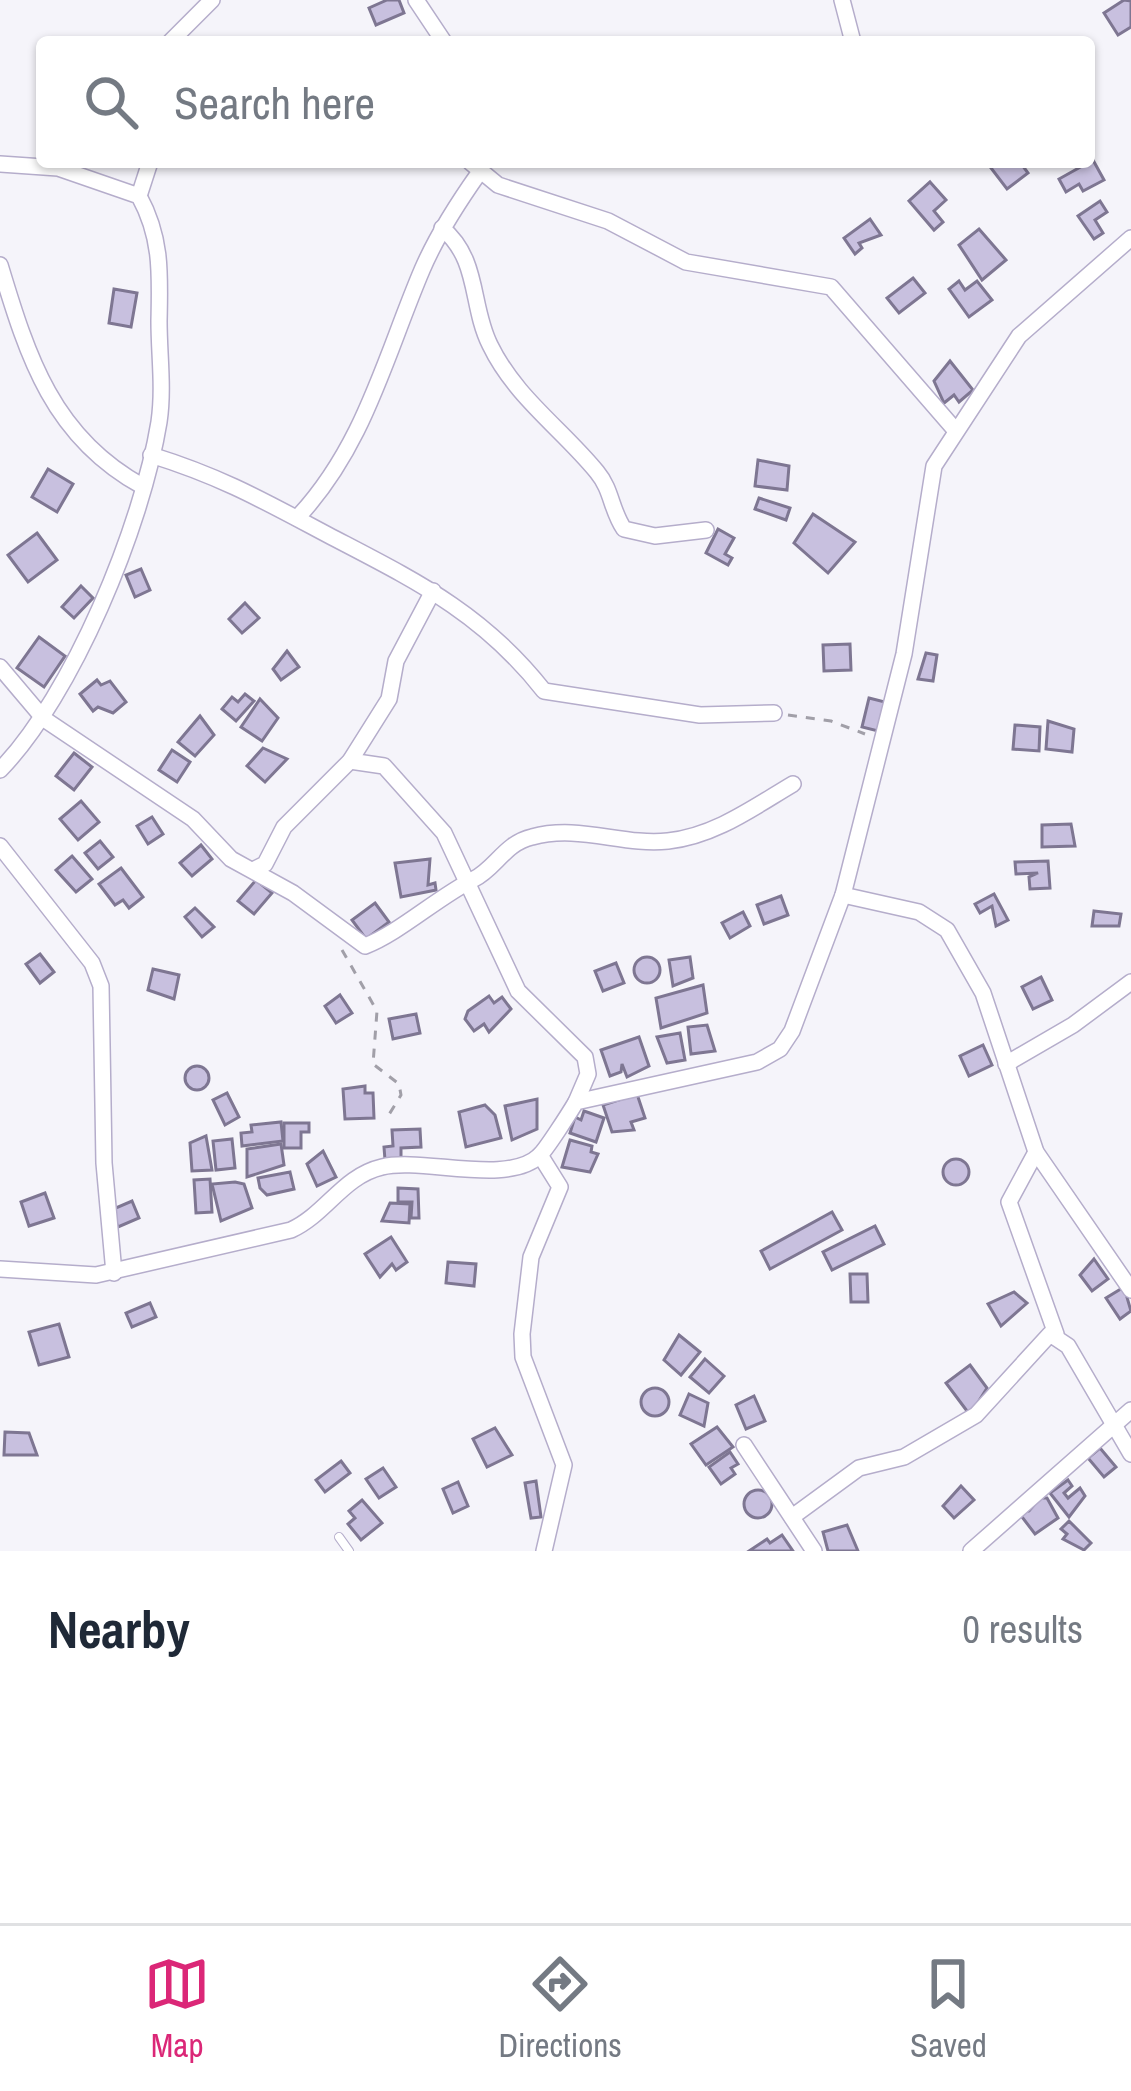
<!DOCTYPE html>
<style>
:root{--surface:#fff;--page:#f2f2f3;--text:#1f2937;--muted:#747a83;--line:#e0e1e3;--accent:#db2777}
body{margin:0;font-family:"Archivo Narrow",sans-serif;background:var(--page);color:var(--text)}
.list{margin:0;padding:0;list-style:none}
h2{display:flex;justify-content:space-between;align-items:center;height:156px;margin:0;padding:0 48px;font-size:51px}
h2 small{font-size:39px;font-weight:400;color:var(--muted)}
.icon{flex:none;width:66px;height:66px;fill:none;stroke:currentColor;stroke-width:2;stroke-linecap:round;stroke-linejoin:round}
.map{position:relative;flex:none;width:1131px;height:1551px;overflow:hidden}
.search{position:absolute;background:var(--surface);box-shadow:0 3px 9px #0004;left:36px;right:36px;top:36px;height:132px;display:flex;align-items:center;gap:30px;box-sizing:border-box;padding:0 42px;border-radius:12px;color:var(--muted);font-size:45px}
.sheet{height:372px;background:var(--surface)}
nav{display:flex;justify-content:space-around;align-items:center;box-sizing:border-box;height:168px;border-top:3px solid var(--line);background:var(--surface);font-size:33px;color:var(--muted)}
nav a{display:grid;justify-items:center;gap:6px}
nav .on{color:var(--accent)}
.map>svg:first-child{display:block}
</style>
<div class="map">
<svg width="1131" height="1551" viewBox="0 0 1131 1551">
<rect width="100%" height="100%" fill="#f5f4fa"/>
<g fill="#c8c0df" stroke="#7e7692" stroke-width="3">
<polygon points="387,0 399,0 404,13 376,25 369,8"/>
<polygon points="1124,0 1131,1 1131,27 1118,35 1104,13"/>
<polygon points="1093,160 1104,180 1083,191 1079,184 1066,192 1059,179"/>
<polygon points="999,162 1020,162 1028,173 1007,189 991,168"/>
<polygon points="930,182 946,200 934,211 943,222 934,230 909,201"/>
<polygon points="1100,201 1107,212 1095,220 1103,233 1094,239 1078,216"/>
<polygon points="870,219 881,235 859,243 862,248 855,254 844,238"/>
<polygon points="979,229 1006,260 982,280 959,245"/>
<polygon points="913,278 925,293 899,313 887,298"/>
<polygon points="959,281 965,290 977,281 992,300 969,317 949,289"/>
<polygon points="114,289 137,293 131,327 109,323"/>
<polygon points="950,361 973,390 959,402 954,395 944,403 934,381"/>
<polygon points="758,460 789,466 787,490 755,486"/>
<polygon points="48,469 73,484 57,512 32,497"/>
<polygon points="759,498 790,508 786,520 755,509"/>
<polygon points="813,514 855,542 828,573 794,543"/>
<polygon points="718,529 734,538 725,554 732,558 728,565 706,553"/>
<polygon points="37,533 57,560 28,582 8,555"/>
<polygon points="141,569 150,590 135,597 126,575"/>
<polygon points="81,586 93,598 74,618 62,607"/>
<polygon points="245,603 259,618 242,633 229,619"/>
<polygon points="39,637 65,656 44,687 17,668"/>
<polygon points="850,644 851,670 824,671 823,645"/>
<polygon points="287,651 299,667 281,680 273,669"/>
<polygon points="926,653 937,655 933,681 918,679"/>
<polygon points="97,680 101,685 110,681 126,702 113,713 98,707 93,711 80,694"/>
<polygon points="245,694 254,701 236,721 222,709 232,697 238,702"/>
<polygon points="869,698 885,702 878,731 862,727"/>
<polygon points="260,699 278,718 262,741 241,727"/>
<polygon points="200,716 214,735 195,756 178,742"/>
<polygon points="1048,721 1074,729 1072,752 1046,749"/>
<polygon points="1015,725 1040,727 1039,751 1013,749"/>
<polygon points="263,748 287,759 265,782 247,766"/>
<polygon points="172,750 190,762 177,782 159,770"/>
<polygon points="74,753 92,767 74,790 56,776"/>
<polygon points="81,801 99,822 78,840 60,819"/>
<polygon points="152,817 163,834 148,844 137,826"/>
<polygon points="1071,824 1075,846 1042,847 1042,825"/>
<polygon points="100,841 113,857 98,869 85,853"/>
<polygon points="201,845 212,859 192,876 180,863"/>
<polygon points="72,856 92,879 76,892 56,870"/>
<polygon points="430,859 428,885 435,883 436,890 401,897 395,863"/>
<polygon points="1048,861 1050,888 1030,889 1029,877 1038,873 1016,874 1015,862"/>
<polygon points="121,868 143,897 129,908 123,900 115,905 99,884"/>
<polygon points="256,880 272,893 254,914 238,901"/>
<polygon points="994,894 1008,920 996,926 992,906 980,913 975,904"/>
<polygon points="781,896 788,915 764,924 757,905"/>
<polygon points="375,903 389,922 366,939 352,920"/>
<polygon points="195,908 214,927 202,937 185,917"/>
<polygon points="1094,911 1121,914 1119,926 1092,926"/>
<polygon points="743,912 750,926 730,938 722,923"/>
<polygon points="40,954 54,972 40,983 26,964"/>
<polygon points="690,957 693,978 673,986 669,960"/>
<circle cx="647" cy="970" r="13"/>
<polygon points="616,963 624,983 603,991 595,971"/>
<polygon points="153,969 179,975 174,999 148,990"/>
<polygon points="1041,977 1052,1000 1033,1009 1022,987"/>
<polygon points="703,985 707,1013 661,1028 656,998"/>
<polygon points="340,995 352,1013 336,1023 325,1006"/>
<polygon points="489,996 494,1003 502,997 511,1009 489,1032 484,1024 474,1031 465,1019 468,1011"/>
<polygon points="416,1014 420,1033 393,1039 389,1019"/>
<polygon points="707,1025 715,1051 691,1054 688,1027"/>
<polygon points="680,1033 685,1060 667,1063 657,1037"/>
<polygon points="639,1037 649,1066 627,1077 622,1064 621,1072 610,1076 601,1050"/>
<polygon points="983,1045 992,1065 969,1076 960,1056"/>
<circle cx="197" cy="1078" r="12"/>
<polygon points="365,1086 365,1093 373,1093 374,1118 345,1119 343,1089"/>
<polygon points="227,1093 239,1117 225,1125 213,1100"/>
<polygon points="637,1094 645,1118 631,1122 634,1130 612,1132 603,1105"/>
<polygon points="537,1099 537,1129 512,1140 505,1106"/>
<polygon points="485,1105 495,1115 501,1138 466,1147 459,1112"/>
<polygon points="584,1111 604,1118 596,1142 570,1133 575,1117 581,1120"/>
<polygon points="281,1122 283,1141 242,1146 241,1133 252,1132 251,1125"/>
<polygon points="284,1123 309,1123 309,1132 301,1132 301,1148 284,1148"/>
<polygon points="420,1129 421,1147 401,1148 401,1159 385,1160 384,1147 393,1146 392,1130"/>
<polygon points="206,1136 212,1170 192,1171 190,1143"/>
<polygon points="232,1139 235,1168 216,1170 213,1141"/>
<polygon points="570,1140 592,1146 591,1152 598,1154 590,1172 562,1167"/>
<polygon points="281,1144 284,1165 247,1177 247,1149"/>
<polygon points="323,1151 336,1177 317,1186 307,1164"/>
<circle cx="956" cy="1172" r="13"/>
<polygon points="290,1172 294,1189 267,1195 260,1188 258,1178"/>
<polygon points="210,1179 212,1212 196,1213 194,1180"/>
<polygon points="235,1182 244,1184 252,1208 221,1221 212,1184"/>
<polygon points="398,1188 418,1189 419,1218 411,1218 412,1202 398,1202"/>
<polygon points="45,1193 54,1218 29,1226 21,1202"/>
<polygon points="132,1201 139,1218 118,1227 111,1210"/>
<polygon points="390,1203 410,1204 409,1223 382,1221"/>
<polygon points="832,1212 842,1230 770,1269 761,1251"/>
<polygon points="875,1226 884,1244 832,1270 823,1252"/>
<polygon points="391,1237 407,1262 396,1270 392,1264 380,1277 365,1254"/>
<polygon points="1094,1259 1108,1279 1092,1291 1080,1275"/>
<polygon points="448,1262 476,1264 474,1286 446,1283"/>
<polygon points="850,1274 867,1274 868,1302 851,1302"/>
<polygon points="1124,1287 1131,1311 1120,1319 1106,1298"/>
<polygon points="1014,1292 1027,1303 1001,1326 988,1304"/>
<polygon points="150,1303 156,1317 132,1327 126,1313"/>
<polygon points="59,1324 69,1357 39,1365 29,1332"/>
<polygon points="679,1335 700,1352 681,1375 664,1360"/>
<polygon points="705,1359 724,1376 709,1393 690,1377"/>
<polygon points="970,1365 987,1388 970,1415 946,1383"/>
<circle cx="655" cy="1402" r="14"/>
<polygon points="689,1394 708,1403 704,1426 680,1415"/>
<polygon points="754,1396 765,1421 746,1429 736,1405"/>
<polygon points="717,1427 733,1447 706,1465 691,1444"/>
<polygon points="495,1428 512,1455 487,1467 473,1439"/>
<polygon points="5,1432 29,1433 37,1455 4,1455"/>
<polygon points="1100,1448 1116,1467 1104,1477 1088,1458"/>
<polygon points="730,1452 738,1464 731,1468 735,1474 721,1484 709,1467"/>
<polygon points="341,1461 350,1473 325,1492 316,1480"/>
<polygon points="383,1468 396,1487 379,1498 366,1479"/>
<polygon points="1068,1480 1072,1486 1064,1493 1068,1498 1080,1488 1085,1496 1069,1517 1050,1493"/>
<polygon points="536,1481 541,1517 531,1518 525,1483"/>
<polygon points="458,1482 468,1506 453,1513 443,1489"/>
<polygon points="961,1486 974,1500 954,1518 943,1506"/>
<circle cx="758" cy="1504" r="14"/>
<polygon points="1040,1498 1047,1498 1058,1518 1035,1534 1019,1513 1029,1511"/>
<polygon points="362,1500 382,1523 361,1540 348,1524 355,1518 349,1511"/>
<polygon points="1069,1521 1091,1543 1084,1550 1063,1539 1067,1534 1061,1529"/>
<polygon points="847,1525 858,1551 828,1551 823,1532"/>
<polygon points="782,1535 793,1551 749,1551 767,1539 770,1543"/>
</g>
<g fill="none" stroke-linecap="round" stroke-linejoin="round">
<g stroke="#b5adcb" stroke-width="10">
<polyline id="lane" points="339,1537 349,1551"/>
</g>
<g stroke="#b5adcb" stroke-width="18">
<g id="street">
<polyline points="416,0 444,42"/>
<polyline points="842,0 853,42"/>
<polyline points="170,42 212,0"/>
<polyline points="470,162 498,185 608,221 686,262 831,287 956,431"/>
<path d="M0,164L58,168L139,196C162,238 160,274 159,321C159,355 164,388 159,422C142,526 73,695 0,770"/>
<polyline points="139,196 150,162"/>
<path d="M442,228C480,260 470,305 490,345C515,397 562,429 597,472C612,490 611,510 624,529L655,536L706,530"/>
<path d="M0,265C28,358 53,437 142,486"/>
<path d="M151,455C222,477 264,501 328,535C414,580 482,612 544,691L700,715L774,713"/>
<path d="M297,518C364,447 385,357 422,270C437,235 457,204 479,173"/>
<path d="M0,667L44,719L193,819L231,859L293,893L365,946C399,933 438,897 474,879C495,869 505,843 532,837C579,824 623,846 668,841C715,836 754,807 793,784"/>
<polyline points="350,761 384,766 444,833 518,991 585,1057 588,1074 576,1102"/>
<polyline points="0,846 92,963 101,986 104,1163 114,1273"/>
<polyline points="253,870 265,864 284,827 350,761 389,699 396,661 433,591"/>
<polyline points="843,895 919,912 947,930 983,993 1036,1152 1131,1290"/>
<polyline points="1006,1064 1073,1025 1131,982"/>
<polyline points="1036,1152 1009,1202 1056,1334"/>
<polyline points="540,1155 560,1187 531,1257 522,1334 523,1357 564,1465 544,1551"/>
<path d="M0,1269L96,1275L291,1230C326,1214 343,1176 382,1167C422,1157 507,1186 539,1156C546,1150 570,1112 576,1102L757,1062L780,1049L792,1031L843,895L904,654L934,466L1019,336L1131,238"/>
<polyline points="744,1445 814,1551"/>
<polyline points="792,1517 859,1468 904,1457 976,1415 1050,1334 1068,1346 1131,1454"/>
<polyline points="971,1551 1131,1410"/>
</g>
</g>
<g stroke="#a19fa8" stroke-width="3" stroke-dasharray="9 9" stroke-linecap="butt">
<polyline points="788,715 831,721 865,734"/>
<polyline points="342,950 377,1011 373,1064 399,1084 401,1095 385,1121"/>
</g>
<use href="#lane" stroke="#fff" stroke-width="8"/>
<use href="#street" stroke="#fff" stroke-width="15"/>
</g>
</svg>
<div class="search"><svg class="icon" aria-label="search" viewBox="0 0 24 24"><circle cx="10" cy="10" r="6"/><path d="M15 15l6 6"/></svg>Search here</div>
</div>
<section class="sheet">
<h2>Nearby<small>0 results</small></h2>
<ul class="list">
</ul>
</section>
<nav>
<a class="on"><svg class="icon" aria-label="map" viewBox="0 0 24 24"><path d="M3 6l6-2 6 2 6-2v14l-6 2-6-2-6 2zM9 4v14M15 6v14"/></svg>Map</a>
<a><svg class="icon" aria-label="directions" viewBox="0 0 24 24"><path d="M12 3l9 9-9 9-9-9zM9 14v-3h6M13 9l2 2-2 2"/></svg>Directions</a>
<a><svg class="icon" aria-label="saved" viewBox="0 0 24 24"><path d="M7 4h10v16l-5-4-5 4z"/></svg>Saved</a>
</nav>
